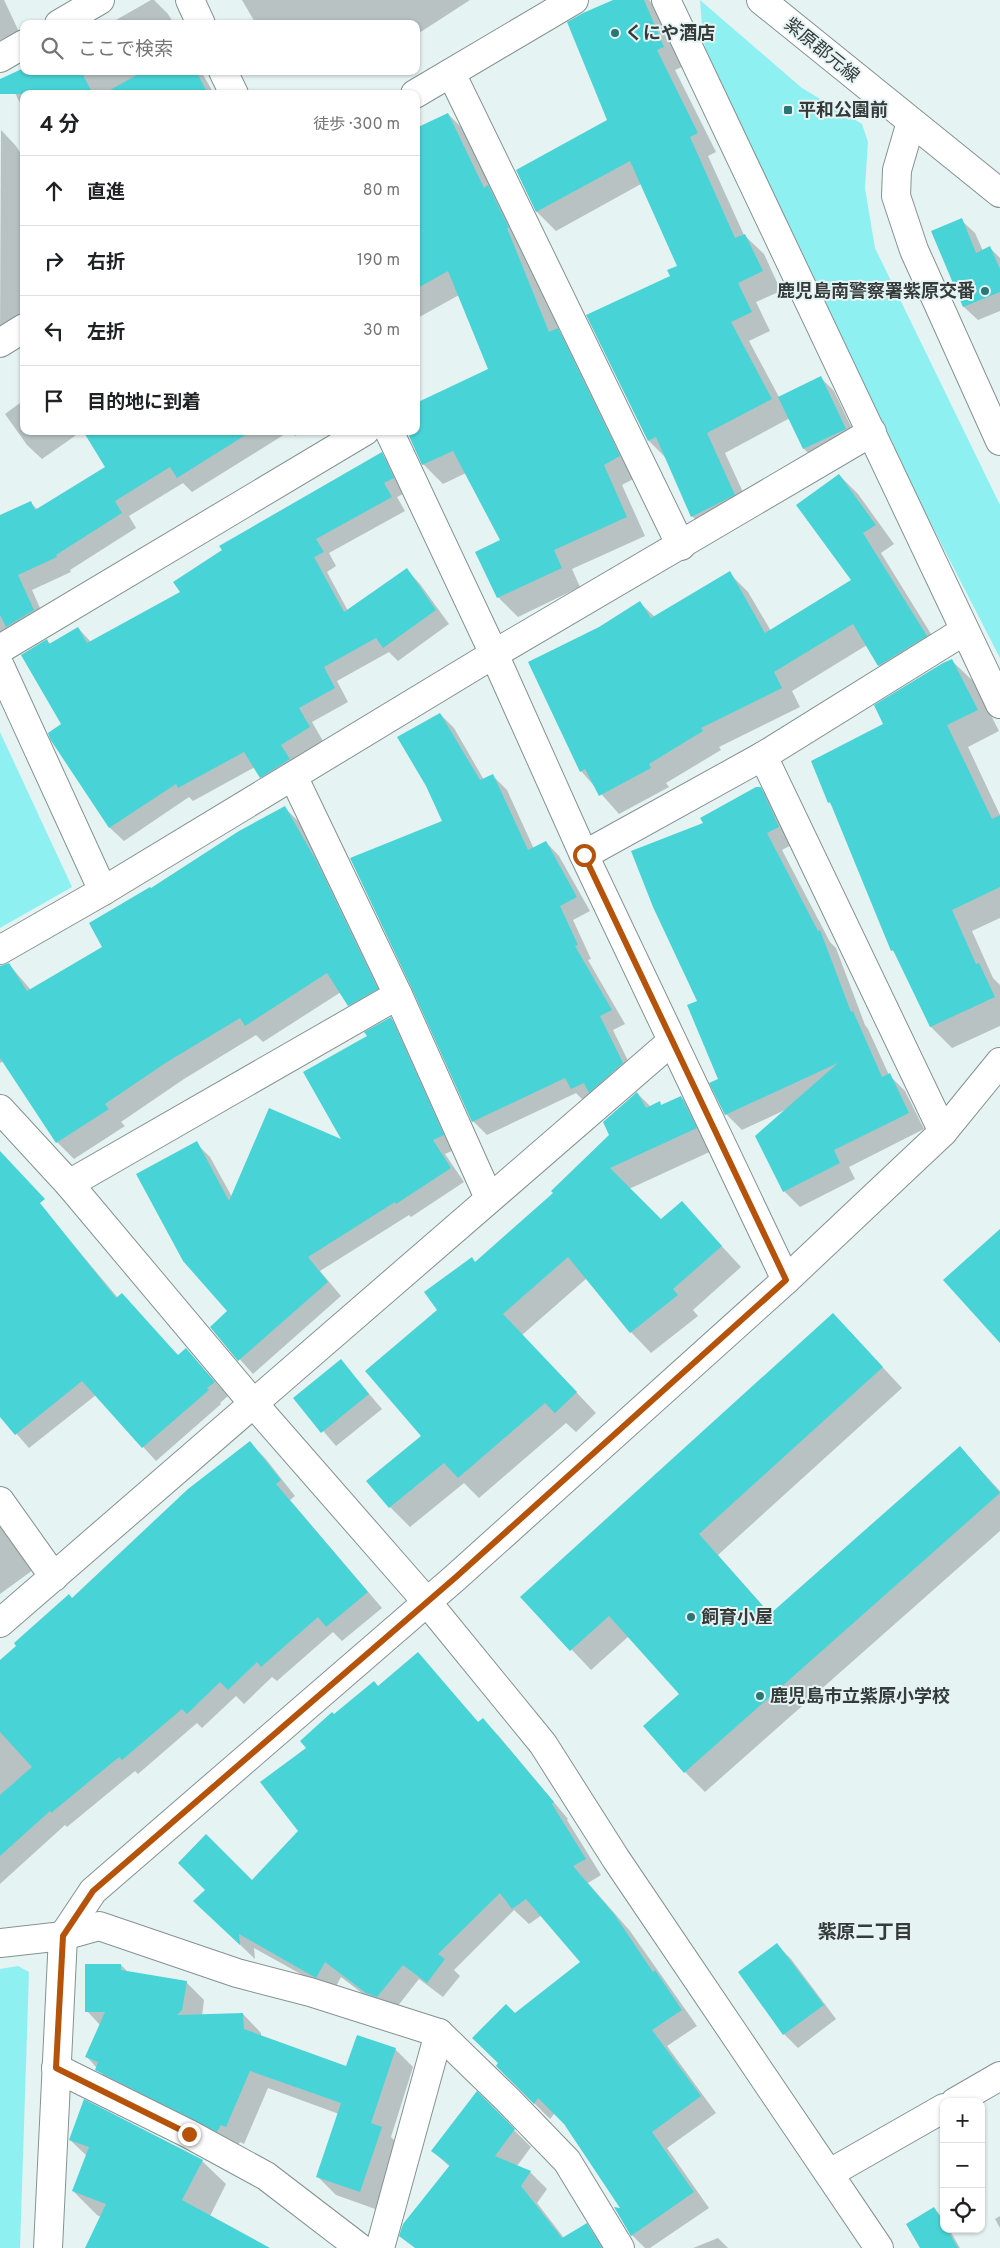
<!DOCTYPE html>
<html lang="ja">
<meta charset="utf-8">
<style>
:root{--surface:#fff;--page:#f6f6f6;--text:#202124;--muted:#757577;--line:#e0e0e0}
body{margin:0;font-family:Overpass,"Noto Sans JP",sans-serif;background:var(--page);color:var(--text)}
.controls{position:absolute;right:15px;bottom:15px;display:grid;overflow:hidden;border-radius:10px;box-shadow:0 1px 4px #0004}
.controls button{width:45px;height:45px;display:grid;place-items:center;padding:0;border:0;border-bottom:1px solid var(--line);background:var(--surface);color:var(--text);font:25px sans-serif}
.stop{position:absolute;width:15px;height:15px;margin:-11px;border:4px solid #b45309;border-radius:50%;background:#fff}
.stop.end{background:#b45309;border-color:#fff;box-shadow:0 1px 5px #0008}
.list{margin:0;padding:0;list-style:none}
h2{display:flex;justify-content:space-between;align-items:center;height:65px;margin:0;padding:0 20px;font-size:21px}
h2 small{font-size:16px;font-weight:400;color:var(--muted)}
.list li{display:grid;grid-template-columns:32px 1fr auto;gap:15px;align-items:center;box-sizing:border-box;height:70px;padding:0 20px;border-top:1px solid var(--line)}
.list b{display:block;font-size:19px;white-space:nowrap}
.list em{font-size:16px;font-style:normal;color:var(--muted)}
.icon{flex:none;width:28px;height:28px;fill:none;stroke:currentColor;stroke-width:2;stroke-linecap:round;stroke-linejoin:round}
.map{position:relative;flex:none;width:1000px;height:2248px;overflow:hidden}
.search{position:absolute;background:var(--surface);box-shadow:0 1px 4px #0004;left:20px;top:20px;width:400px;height:55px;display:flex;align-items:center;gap:12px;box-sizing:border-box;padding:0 18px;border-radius:10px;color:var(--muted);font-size:19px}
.panel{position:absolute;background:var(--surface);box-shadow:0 1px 4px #0004;left:20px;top:90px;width:400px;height:345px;border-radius:10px}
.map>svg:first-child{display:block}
</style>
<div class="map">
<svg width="1000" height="2248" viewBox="0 0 1000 2248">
<rect width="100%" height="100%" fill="#e6f3f3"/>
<g fill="#8ff0f1">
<polygon points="700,0 802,88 862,124 868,142 865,188 875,248 1000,505 1000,658 872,409 710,69 703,38"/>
<polygon points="0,732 72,887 0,928"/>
<polygon points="18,1966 29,1972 20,2248 0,2248 0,1969"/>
</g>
<g fill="#0003">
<polygon points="0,0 4,0 21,36 0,46"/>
<polygon points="151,0 154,0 168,14 174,24 109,24"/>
<polygon points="242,0 470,0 416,35 416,24 327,24 325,20 319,24 256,24"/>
<polygon points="616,0 649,0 659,10 682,67 675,70 716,152 708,156 744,235 764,254 781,291 756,302 770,331 749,341 779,397 821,378 834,391 859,443 818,462 804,449 790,418 725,453 753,514 711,535 692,516 667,459 649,441 671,276 678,266 641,184 556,231 537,212 517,171 608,121"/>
<polygon points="24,71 201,71 214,94 24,94 24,111 7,77"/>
<polygon points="448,114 468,134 526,248 560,332 577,349 639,476 622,485 645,536 572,569 580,587 518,617 498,597 502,541 466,473 443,484 423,464 410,437 414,435 412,431 416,431 489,370 459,295 416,319 416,129"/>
<polygon points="1,130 16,146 24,159 24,325 0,339"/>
<polygon points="961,220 975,233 983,251 990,248 1000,258 1000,311 978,320 964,307 932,232"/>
<polygon points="24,400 24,431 82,431 42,459 27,445 5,414"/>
<polygon points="84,431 290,431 192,492 183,483 129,516 136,528 70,570 71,572 32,590 48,626 0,644 0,517 31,503 38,510 107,467"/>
<polygon points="290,431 303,431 295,436"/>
<polygon points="381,454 395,467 407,492 397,497 405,511 329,553 336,566 327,572 348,611 407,570 420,584 449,624 398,661 389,652 337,681 348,702 312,722 323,741 294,759 303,774 275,791 261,777 255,767 193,801 189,797 124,841 110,828 52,738 63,724 47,641 51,644 78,628 91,642 182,592"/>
<polygon points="839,475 858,494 894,544 881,553 944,655 898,684 879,665 867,645 792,691 800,707 719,747 721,750 666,783 669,787 619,814 581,771 529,662 599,628 640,603 655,617 729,573 748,592 771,631 853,581"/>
<polygon points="952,661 974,682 999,731 968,747 1000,815 1000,918 972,931 993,978 1000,985 1000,1026 952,1048 931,1027 898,956 892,950 834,807 829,802 885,724"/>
<polygon points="440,714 454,728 484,780 493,776 507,790 534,849 546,842 559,856 590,911 573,920 591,959 588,960 625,1024 613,1030 636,1077 585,1102 576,1093 487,1135 473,1121 444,821"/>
<polygon points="760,788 776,805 795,843 782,850 830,942 836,948 865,1025 868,1029 889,1075 905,1091 924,1129 849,1167 855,1179 800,1207 784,1191 785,1110 742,1130 726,1114 719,1079 699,1002 705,824"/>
<polygon points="284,807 301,824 394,1006 366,1022 349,1005 341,992 263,1042 256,1035 184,1079 121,1122 125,1126 74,1159 57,1142 4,1061 0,1063 0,975 12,968 31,990 104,947 151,890"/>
<polygon points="391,1019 404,1032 456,1149 445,1154 464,1182 411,1217 409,1215 320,1271 341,1296 253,1374 211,1327 229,1311 196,1143 210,1157 232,1197 344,1142 369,1037"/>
<polygon points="637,1093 651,1107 659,1103 662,1106 681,1097 701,1118 716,1149 629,1189 661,1221 682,1203 741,1267 693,1310 698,1316 651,1353 631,1332 587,1278 522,1335 596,1413 576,1432 566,1423 479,1498 464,1483 410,1527 390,1507 423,1436 438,1310 471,1258 476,1263 555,1193 611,1136"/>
<polygon points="0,1157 118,1298 179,1356 186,1350 228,1396 220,1403 221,1404 156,1461 96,1395 29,1448 0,1415"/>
<polygon points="833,1314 902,1388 718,1555 771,1615 960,1448 1000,1491 1000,1531 705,1792 685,1772 681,1694 629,1636 591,1670 522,1597"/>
<polygon points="341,1361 382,1409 336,1446 295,1398"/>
<polygon points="250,1443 265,1458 295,1496 290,1500 382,1608 342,1641 333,1632 277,1681 272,1677 244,1704 236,1696 202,1728 197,1723 138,1774 135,1771 67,1827 65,1825 0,1884 0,1662"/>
<polygon points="0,1526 33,1570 0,1594"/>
<polygon points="418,1654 479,1723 482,1720 498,1735 568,1819 567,1820 601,1875 588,1883 630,1931 697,2026 667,2046 716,2113 667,2148 709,2208 650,2248 645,2248 631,2234 623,2210 565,2123 555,2113 550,2119 497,2066 515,2015 582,1962 542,1915 529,1924 514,1910 454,1970 460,1976 443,1997 419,1979 393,2012 383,2009 341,1977 333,1992 254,1948 255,1959 211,1917 252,1882 299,1831 308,1748 334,1716 378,1687"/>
<polygon points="777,1945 791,1959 836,2019 798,2048 784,2034"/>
<polygon points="121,1965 128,1972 186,1982 204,2000 202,2016 243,2014 261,2033 261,2037 347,2068 395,2049 413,2067 391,2137 400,2146 378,2210 336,2195 318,2177 339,2114 268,2088 244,2144 240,2142 236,2149 115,2088 86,2056 100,2025 87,2011"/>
<polygon points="477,2093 531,2147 517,2166 530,2172 547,2189 537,2203 564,2238 586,2225 607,2248 424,2248 450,2167 433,2151"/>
<polygon points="70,2140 202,2161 226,2184 210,2216 267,2248 87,2248 101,2217 97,2215 73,2191 87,2156"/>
<polygon points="934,2208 944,2220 944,2229 949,2229 960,2248 921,2248"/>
<polygon points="1000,2216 1000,2228 995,2219"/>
<polygon points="718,2238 728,2248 693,2248"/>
</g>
<g fill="#48d4d7">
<polygon points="613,0 644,0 664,47 657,50 698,133 690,137 735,238 745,234 763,271 738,283 752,312 731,322 772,399 707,433 735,495 691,517 656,437 648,441 586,315 670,276 667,270 677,266 630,161 536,212 516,170 607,120 567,22 583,13"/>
<polygon points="24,68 24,71 81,71 93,94 0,94 0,79"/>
<polygon points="144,71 196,71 208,94 103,94"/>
<polygon points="448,113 484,188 488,185 509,228 507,228 549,332 558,328 620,456 604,465 627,517 554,550 562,568 497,598 475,552 500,540 453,451 422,465 409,436 416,432 416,403 488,369 448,271 416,289 416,128"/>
<polygon points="962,218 976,253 990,246 1000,269 1000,292 963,307 931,231"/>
<polygon points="821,376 846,429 803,449 778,397"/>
<polygon points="83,431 252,431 177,478 170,467 115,501 122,513 56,555 57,557 18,575 34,610 6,627 0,615 0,515 31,501 35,510 105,467"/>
<polygon points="382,452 394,478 384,483 392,497 316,539 324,552 314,557 344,612 407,568 436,610 383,648 376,638 324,667 335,688 299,708 310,727 281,745 290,759 260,778 244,752 178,788 176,784 109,828 50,739 48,733 61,724 21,655 47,639 49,644 78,627 87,643 180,592 173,582 222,550 219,546"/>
<polygon points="839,474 876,525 863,533 927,636 878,666 853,624 774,672 782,688 701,728 703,731 649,764 651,768 599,796 585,769 580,772 528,662 599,627 640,601 651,618 730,571 765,633 851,580 796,505"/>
<polygon points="952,659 978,710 947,725 992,819 1000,815 1000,887 952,910 976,964 979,963 995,997 930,1027 893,950 891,951 830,802 828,803 811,761 883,724 874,705 943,663"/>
<polygon points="440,713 480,780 493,774 528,850 546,841 577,897 560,906 578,945 575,946 612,1010 600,1016 623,1063 589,1093 584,1083 571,1089 565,1078 472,1122 412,989 350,858 442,821 426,786 397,737"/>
<polygon points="756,787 761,787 779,827 767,833 818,931 820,930 851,1012 853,1011 882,1077 890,1073 909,1113 834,1150 840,1163 783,1192 755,1136 838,1063 725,1115 709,1083 718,1079 687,1005 697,1001 653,907 631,851 703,823 700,818"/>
<polygon points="285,806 317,862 378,989 348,1006 327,973 245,1026 240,1018 167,1062 105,1104 109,1109 56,1143 0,1058 0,966 9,963 27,991 102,947 89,923 150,887 151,888 239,831"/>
<polygon points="391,1017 444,1135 433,1140 451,1168 396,1204 395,1202 308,1257 328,1282 238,1361 210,1327 227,1311 183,1261 136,1174 197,1141 229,1201 269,1108 341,1139 303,1072 367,1036 364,1032"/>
<polygon points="637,1092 646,1108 660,1101 661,1105 681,1096 697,1128 610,1168 661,1219 682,1201 722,1246 673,1289 678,1295 630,1333 568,1257 503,1314 577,1392 555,1413 545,1403 458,1478 444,1463 389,1508 366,1481 421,1436 365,1371 437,1310 424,1292 472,1257 475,1262 553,1193 551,1191 609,1135 603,1122"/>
<polygon points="0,1151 45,1199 40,1203 116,1298 122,1293 176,1353 178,1355 186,1348 215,1382 207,1388 209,1390 142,1448 82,1381 15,1435 0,1417"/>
<polygon points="1000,1229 1000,1343 943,1280"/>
<polygon points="833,1313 883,1367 699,1534 770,1614 960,1446 1000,1493 684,1773 643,1726 679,1694 609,1616 570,1651 520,1597"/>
<polygon points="341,1359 369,1394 321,1433 293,1398"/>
<polygon points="250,1441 281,1480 276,1484 368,1592 326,1627 318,1617 261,1667 257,1662 228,1690 220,1682 187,1714 182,1709 122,1760 119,1757 51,1813 50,1811 0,1856 0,1795 32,1767 0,1732 0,1660 16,1646 14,1643 69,1594 72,1598 188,1489"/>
<polygon points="418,1652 478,1722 483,1718 554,1802 552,1804 586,1859 573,1866 614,1914 653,1972 655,1970 682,2010 652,2030 701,2096 652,2132 694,2192 631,2236 614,2207 620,2208 564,2124 538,2098 534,2104 496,2066 498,2063 472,2038 506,2004 515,2013 580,1962 526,1899 512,1909 500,1893 438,1954 445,1959 427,1983 403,1965 377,1997 366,1993 325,1962 316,1978 239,1934 240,1945 193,1901 205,1890 178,1863 206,1834 252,1880 298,1831 260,1782 306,1748 300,1741 332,1712 334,1714 374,1681 378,1686"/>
<polygon points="777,1943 824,2005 783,2035 738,1972"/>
<polygon points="85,1964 121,1964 121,1970 187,1981 182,2010 177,2015 243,2013 244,2029 346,2066 357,2035 396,2048 371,2123 382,2127 360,2192 316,2177 341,2103 250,2071 226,2127 221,2125 217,2132 95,2070 98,2062 85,2057 105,2012 85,2012"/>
<polygon points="477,2091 515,2129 495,2156 531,2171 521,2186 562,2238 587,2223 602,2248 415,2248 399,2236 403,2224 450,2165 431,2151"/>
<polygon points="84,2099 203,2160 182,2200 270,2248 85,2248 106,2204 72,2191 89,2147 69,2140"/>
<polygon points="934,2207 944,2223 944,2229 947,2229 958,2248 920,2248 906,2224"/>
</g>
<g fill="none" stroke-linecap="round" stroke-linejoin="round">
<g stroke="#859292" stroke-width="30">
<g id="street">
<polyline points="190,0 201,24"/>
<polyline points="666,0 1000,704"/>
<polyline points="59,24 100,0"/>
<polyline points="0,58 24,44"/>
<polyline points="223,71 234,94"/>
<polyline points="451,73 681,546"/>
<polyline points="415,94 574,0"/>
<polyline points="911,122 897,170 896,196 914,250 1000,441"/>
<polyline points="0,343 24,328"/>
<polyline points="389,431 494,654 584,855 786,1280"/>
<polyline points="0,649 365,431"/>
<polyline points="0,666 103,891"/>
<polyline points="763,756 943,1132"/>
<polyline points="293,776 398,995 489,1198"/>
<polyline points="584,855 763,756 964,631"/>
<polyline points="0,950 103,891 494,654 872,432"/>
<polyline points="0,1109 69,1184 253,1403 427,1602 543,1744 616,1859 879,2248"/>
<polyline points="69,1184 398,995"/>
<polyline points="0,1501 54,1577"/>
<polyline points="0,1623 672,1041"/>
<polyline points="63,1936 99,1926 237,1973 310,1992 439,2033 508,2100 567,2161 620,2248"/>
<polyline points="56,2068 189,2134 266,2176 360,2248"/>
<polyline points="955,2102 1000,2076"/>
<polyline points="830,2173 944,2108"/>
<polyline points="380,2248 439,2033"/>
</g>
</g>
<g stroke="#859292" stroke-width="30">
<g id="secondary">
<polyline points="761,0 1000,193"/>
<polyline points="0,1943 63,1936"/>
<polyline points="48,2248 63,1936 93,1891 456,1577 786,1280 943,1132 1000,1062"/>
</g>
</g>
<use href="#street" stroke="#fff" stroke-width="28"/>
<use href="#secondary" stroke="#fff" stroke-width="28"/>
</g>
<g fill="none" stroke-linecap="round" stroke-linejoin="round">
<polyline stroke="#b45309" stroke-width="6" points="189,2134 56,2068 63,1936 93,1891 456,1577 786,1280 584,855"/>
</g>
<g fill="#2b7577" stroke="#e6f3f3" stroke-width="2">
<circle cx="615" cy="33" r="5"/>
<rect x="783" y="105" width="10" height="10" rx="2.5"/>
<circle cx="985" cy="291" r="5"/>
<circle cx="691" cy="1617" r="5"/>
<circle cx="760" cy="1696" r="5"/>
</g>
<g text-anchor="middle" stroke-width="4" stroke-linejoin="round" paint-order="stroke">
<g font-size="18" font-weight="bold" fill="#353a3a" stroke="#e6f3f3" text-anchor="start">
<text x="625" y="39">くにや酒店</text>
<text x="798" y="116">平和公園前</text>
<text x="975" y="297" text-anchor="end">鹿児島南警察署紫原交番</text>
<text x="701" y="1623">飼育小屋</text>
<text x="770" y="1702">鹿児島市立紫原小学校</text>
</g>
<g font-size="18" fill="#353a3a" stroke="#e6f3f3">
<text transform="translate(822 50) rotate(39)" y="6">紫原郡元線</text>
</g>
<g font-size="19" font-weight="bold" fill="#353a3a" stroke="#e6f3f3">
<text x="865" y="1938">紫原二丁目</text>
</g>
</g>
</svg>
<div class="controls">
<button>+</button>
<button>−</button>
<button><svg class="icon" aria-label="locate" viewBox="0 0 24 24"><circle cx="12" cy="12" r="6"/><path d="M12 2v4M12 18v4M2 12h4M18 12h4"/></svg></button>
</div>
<div class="stop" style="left:584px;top:855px"></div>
<div class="stop end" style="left:189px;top:2134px"></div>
<div class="search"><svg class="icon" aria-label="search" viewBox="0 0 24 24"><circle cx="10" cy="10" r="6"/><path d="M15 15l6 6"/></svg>ここで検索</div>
<section class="panel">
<h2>4 分<small>徒歩 · 300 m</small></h2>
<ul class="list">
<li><svg class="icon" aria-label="ahead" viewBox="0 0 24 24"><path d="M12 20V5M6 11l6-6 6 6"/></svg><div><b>直進</b></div><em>80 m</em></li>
<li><svg class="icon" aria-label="right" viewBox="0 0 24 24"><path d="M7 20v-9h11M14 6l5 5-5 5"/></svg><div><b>右折</b></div><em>190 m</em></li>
<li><svg class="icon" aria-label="left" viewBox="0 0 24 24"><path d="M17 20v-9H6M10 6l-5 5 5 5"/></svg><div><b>左折</b></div><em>30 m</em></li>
<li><svg class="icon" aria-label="arrive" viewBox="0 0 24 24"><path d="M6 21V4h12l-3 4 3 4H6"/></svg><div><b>目的地に到着</b></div></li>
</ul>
</section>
</div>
